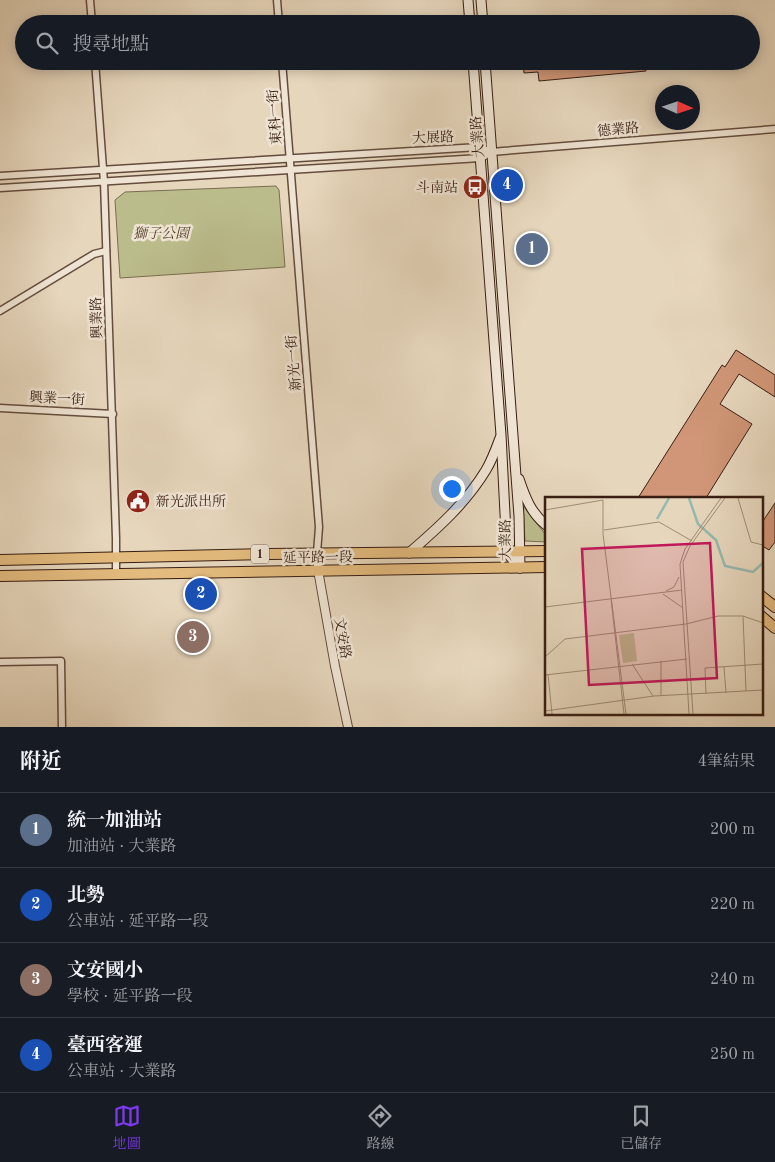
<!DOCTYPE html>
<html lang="zh-TW">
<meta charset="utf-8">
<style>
:root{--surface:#171b24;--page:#20242c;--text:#f1f3f6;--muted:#9ea1a6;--line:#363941;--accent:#7c3aed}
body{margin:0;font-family:"Old Standard TT","Noto Serif TC",serif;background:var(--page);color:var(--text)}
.compass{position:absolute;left:655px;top:85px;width:45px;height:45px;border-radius:50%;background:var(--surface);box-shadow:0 2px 12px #0003;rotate:93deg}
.you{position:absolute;left:451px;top:488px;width:18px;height:18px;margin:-12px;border:4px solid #fff;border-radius:50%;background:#1a73e8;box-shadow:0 0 0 8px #1a73e833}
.badge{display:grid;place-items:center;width:32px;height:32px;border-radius:50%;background:var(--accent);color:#fff;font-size:16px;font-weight:700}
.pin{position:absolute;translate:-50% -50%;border:2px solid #fff;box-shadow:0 1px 5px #0006}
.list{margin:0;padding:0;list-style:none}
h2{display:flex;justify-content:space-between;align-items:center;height:65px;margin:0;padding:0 20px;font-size:21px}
h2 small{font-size:16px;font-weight:400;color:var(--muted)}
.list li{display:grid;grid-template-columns:32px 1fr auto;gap:15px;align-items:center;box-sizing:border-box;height:75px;padding:0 20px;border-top:1px solid var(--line)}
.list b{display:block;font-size:19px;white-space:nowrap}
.list p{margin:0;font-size:16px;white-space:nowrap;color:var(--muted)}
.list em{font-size:16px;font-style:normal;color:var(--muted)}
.icon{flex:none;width:28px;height:28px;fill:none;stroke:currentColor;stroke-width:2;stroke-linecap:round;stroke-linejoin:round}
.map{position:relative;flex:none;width:775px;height:727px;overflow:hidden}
.search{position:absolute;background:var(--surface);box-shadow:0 2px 12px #0003;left:15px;right:15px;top:15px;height:55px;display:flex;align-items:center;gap:12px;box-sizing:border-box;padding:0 18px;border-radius:28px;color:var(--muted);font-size:19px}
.sheet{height:365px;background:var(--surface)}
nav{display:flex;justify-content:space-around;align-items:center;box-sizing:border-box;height:70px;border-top:1px solid var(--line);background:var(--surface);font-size:14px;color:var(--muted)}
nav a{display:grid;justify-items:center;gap:2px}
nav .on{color:var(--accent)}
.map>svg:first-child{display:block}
</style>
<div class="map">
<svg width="775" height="727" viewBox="0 0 775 727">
<rect width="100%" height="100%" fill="#e6d6bc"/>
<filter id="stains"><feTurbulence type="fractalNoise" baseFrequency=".004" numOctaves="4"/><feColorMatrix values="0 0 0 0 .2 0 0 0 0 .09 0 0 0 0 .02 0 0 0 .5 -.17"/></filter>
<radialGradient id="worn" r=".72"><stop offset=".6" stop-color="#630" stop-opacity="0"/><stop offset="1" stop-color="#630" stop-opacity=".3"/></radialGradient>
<g fill="#bbbc8c" stroke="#7a6d50">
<polygon points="276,186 279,190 285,267 120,278 115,200 125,192"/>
<polygon points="523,506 546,535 546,542 525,541"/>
</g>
<g fill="#d09677" stroke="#381e13">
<polygon points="573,17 574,24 550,24 550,19"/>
<polygon points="523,61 645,61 646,71 539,81 538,72 524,73"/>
<polygon points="736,350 775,375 775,397 739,374 720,404 752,424 706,498 638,498 722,365 725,367"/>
<polygon points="775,503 775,542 769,550 761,545 761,524"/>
</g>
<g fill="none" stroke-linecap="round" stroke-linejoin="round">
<g stroke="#644c3d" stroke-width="9">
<g id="minor">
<polyline points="90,0 92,24"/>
<polyline points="277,0 279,24"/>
<polyline points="95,61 104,182 116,538 116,574"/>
<polyline points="282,61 319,527 317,553"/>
<polyline points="0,176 479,147 492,152"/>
<polyline points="0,188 480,158 492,152 503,151 775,129"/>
<polyline points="0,311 94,254 106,251"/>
<polyline points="0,408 113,414"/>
<polyline points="0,662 61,661 62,727"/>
</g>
</g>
<g stroke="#644c3d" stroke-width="10">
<polyline id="tertiary" points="317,553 318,570 335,666 348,727"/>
</g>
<g stroke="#381e13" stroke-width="11">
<g id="secondary">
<polyline points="468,0 470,24"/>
<polyline points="481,0 483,24"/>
<polyline points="473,61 501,435 507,553 520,568"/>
<polyline points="485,61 519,516 520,568"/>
<path d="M519,479C525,497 531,513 546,525"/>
<path d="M409,553C438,528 466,503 486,470C492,460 496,449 500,438"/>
</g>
</g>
<g stroke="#381e13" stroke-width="12">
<g id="primary">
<polyline points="0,560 268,554 546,551"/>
<polyline points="0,576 546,567"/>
<polyline points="761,596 775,607"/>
<polyline points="761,616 775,628"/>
</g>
</g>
<use href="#minor" stroke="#efe4d3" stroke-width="6"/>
<use href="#tertiary" stroke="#efe4d3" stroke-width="8"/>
<use href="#secondary" stroke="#efe4d3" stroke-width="9"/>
<use href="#primary" stroke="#e3bb7e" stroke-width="10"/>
</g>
<defs>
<g id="bus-disc" transform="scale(1.25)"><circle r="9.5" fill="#8f2418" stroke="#efe4d3"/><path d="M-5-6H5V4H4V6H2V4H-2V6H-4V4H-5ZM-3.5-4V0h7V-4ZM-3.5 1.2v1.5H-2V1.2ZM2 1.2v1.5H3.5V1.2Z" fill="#fff"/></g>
<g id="civic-disc" transform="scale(1.25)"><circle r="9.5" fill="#8f2418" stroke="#efe4d3"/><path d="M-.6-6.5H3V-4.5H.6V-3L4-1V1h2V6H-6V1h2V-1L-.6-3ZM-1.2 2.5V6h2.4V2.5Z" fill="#fff"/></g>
</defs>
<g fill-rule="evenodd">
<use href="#bus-disc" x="475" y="187"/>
<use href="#civic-disc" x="138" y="501"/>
</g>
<g text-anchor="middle" stroke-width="5" stroke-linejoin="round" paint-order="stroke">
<rect fill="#efe4d3" stroke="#6f594d" stroke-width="1" x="251" y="544.5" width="18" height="19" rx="4"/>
<g font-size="12" font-weight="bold" fill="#381e13">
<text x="260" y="558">1</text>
</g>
<g font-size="14" fill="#381e13" stroke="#efe4d3">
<text transform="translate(274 117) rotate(-94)" y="5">東科一街</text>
<text transform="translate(618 129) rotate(-5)" y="5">德業路</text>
<text transform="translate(433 137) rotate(-3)" y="5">大展路</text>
<text transform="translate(477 137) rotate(-95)" y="5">大業路</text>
<text transform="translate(96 318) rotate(-92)" y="5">興業路</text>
<text transform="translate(293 363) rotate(-95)" y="5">新光一街</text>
<text transform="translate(57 398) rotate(3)" y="5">興業一街</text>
<text transform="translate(505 540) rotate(-91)" y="5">大業路</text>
<text transform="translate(318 557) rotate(-1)" y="5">延平路一段</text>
<text transform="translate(343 638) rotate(80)" y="5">文安路</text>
</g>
<g font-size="14" fill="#381e13" stroke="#efe4d3" text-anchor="end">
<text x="458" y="192">斗南站</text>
<text x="156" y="506" text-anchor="start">新光派出所</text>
</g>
<g font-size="14" font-style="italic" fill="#594631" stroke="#efe4d3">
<text x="161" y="238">獅子公園</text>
</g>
</g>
<g transform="translate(545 497)">
<rect width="218" height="218" fill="#e6d6bc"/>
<path d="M89,136L92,164L78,166L74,138Z" fill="#bbbc8c"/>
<path fill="none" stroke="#96b9b0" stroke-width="2.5" d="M144,1L153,27L171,43L180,69L208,75L218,66M112,22L124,1"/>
<path fill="none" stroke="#a08c78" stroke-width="1" d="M193,1L206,45L218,48M0,13L58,3V37L81,217M59,33L114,25L147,44M121,94L129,90L134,80M118,97L138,111M66,102L79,217M0,110L137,93M198,119L201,194M0,160L20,142L141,127L173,119H198L218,126M116,164V198M87,167L108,199M179,170L181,196M3,177L7,217M0,178L142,162M161,197L160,171L218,167M0,214L109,199L218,193M144,217L135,67L140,52L176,1M148,217L138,65L145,49L180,1"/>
<path fill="#c2185b" fill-opacity="0.15" stroke="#c2185b" stroke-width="2.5" d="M165,46L172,181L44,188L37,52Z"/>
<rect width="218" height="218" fill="none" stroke="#381e13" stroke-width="2.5"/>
</g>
<rect width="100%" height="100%" filter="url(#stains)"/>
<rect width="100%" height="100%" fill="url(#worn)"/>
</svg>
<svg class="compass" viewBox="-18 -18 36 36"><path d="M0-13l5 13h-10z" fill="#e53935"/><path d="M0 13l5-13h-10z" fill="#9ea1a6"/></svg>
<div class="you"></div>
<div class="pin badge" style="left:532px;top:249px;background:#5c6f8a">1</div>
<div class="pin badge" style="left:201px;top:594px;background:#1a4fb4">2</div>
<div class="pin badge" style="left:193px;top:637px;background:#8d6e63">3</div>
<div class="pin badge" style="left:507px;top:185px;background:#1a4fb4">4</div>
<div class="search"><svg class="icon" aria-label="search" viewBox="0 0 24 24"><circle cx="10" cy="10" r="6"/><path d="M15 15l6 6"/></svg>搜尋地點</div>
</div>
<section class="sheet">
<h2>附近<small>4筆結果</small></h2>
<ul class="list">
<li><span class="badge" style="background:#5c6f8a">1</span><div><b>統一加油站</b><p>加油站 · 大業路</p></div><em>200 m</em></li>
<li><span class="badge" style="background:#1a4fb4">2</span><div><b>北勢</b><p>公車站 · 延平路一段</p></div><em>220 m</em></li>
<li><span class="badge" style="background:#8d6e63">3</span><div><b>文安國小</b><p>學校 · 延平路一段</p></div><em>240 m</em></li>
<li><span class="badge" style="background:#1a4fb4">4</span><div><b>臺西客運</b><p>公車站 · 大業路</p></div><em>250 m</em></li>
</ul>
</section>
<nav>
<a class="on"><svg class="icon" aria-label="map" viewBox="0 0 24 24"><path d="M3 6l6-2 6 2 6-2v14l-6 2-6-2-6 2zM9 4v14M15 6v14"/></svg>地圖</a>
<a><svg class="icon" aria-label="directions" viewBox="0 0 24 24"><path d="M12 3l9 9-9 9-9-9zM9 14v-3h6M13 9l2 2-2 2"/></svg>路線</a>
<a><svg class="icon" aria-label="saved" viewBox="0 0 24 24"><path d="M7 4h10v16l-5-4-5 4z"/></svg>已儲存</a>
</nav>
